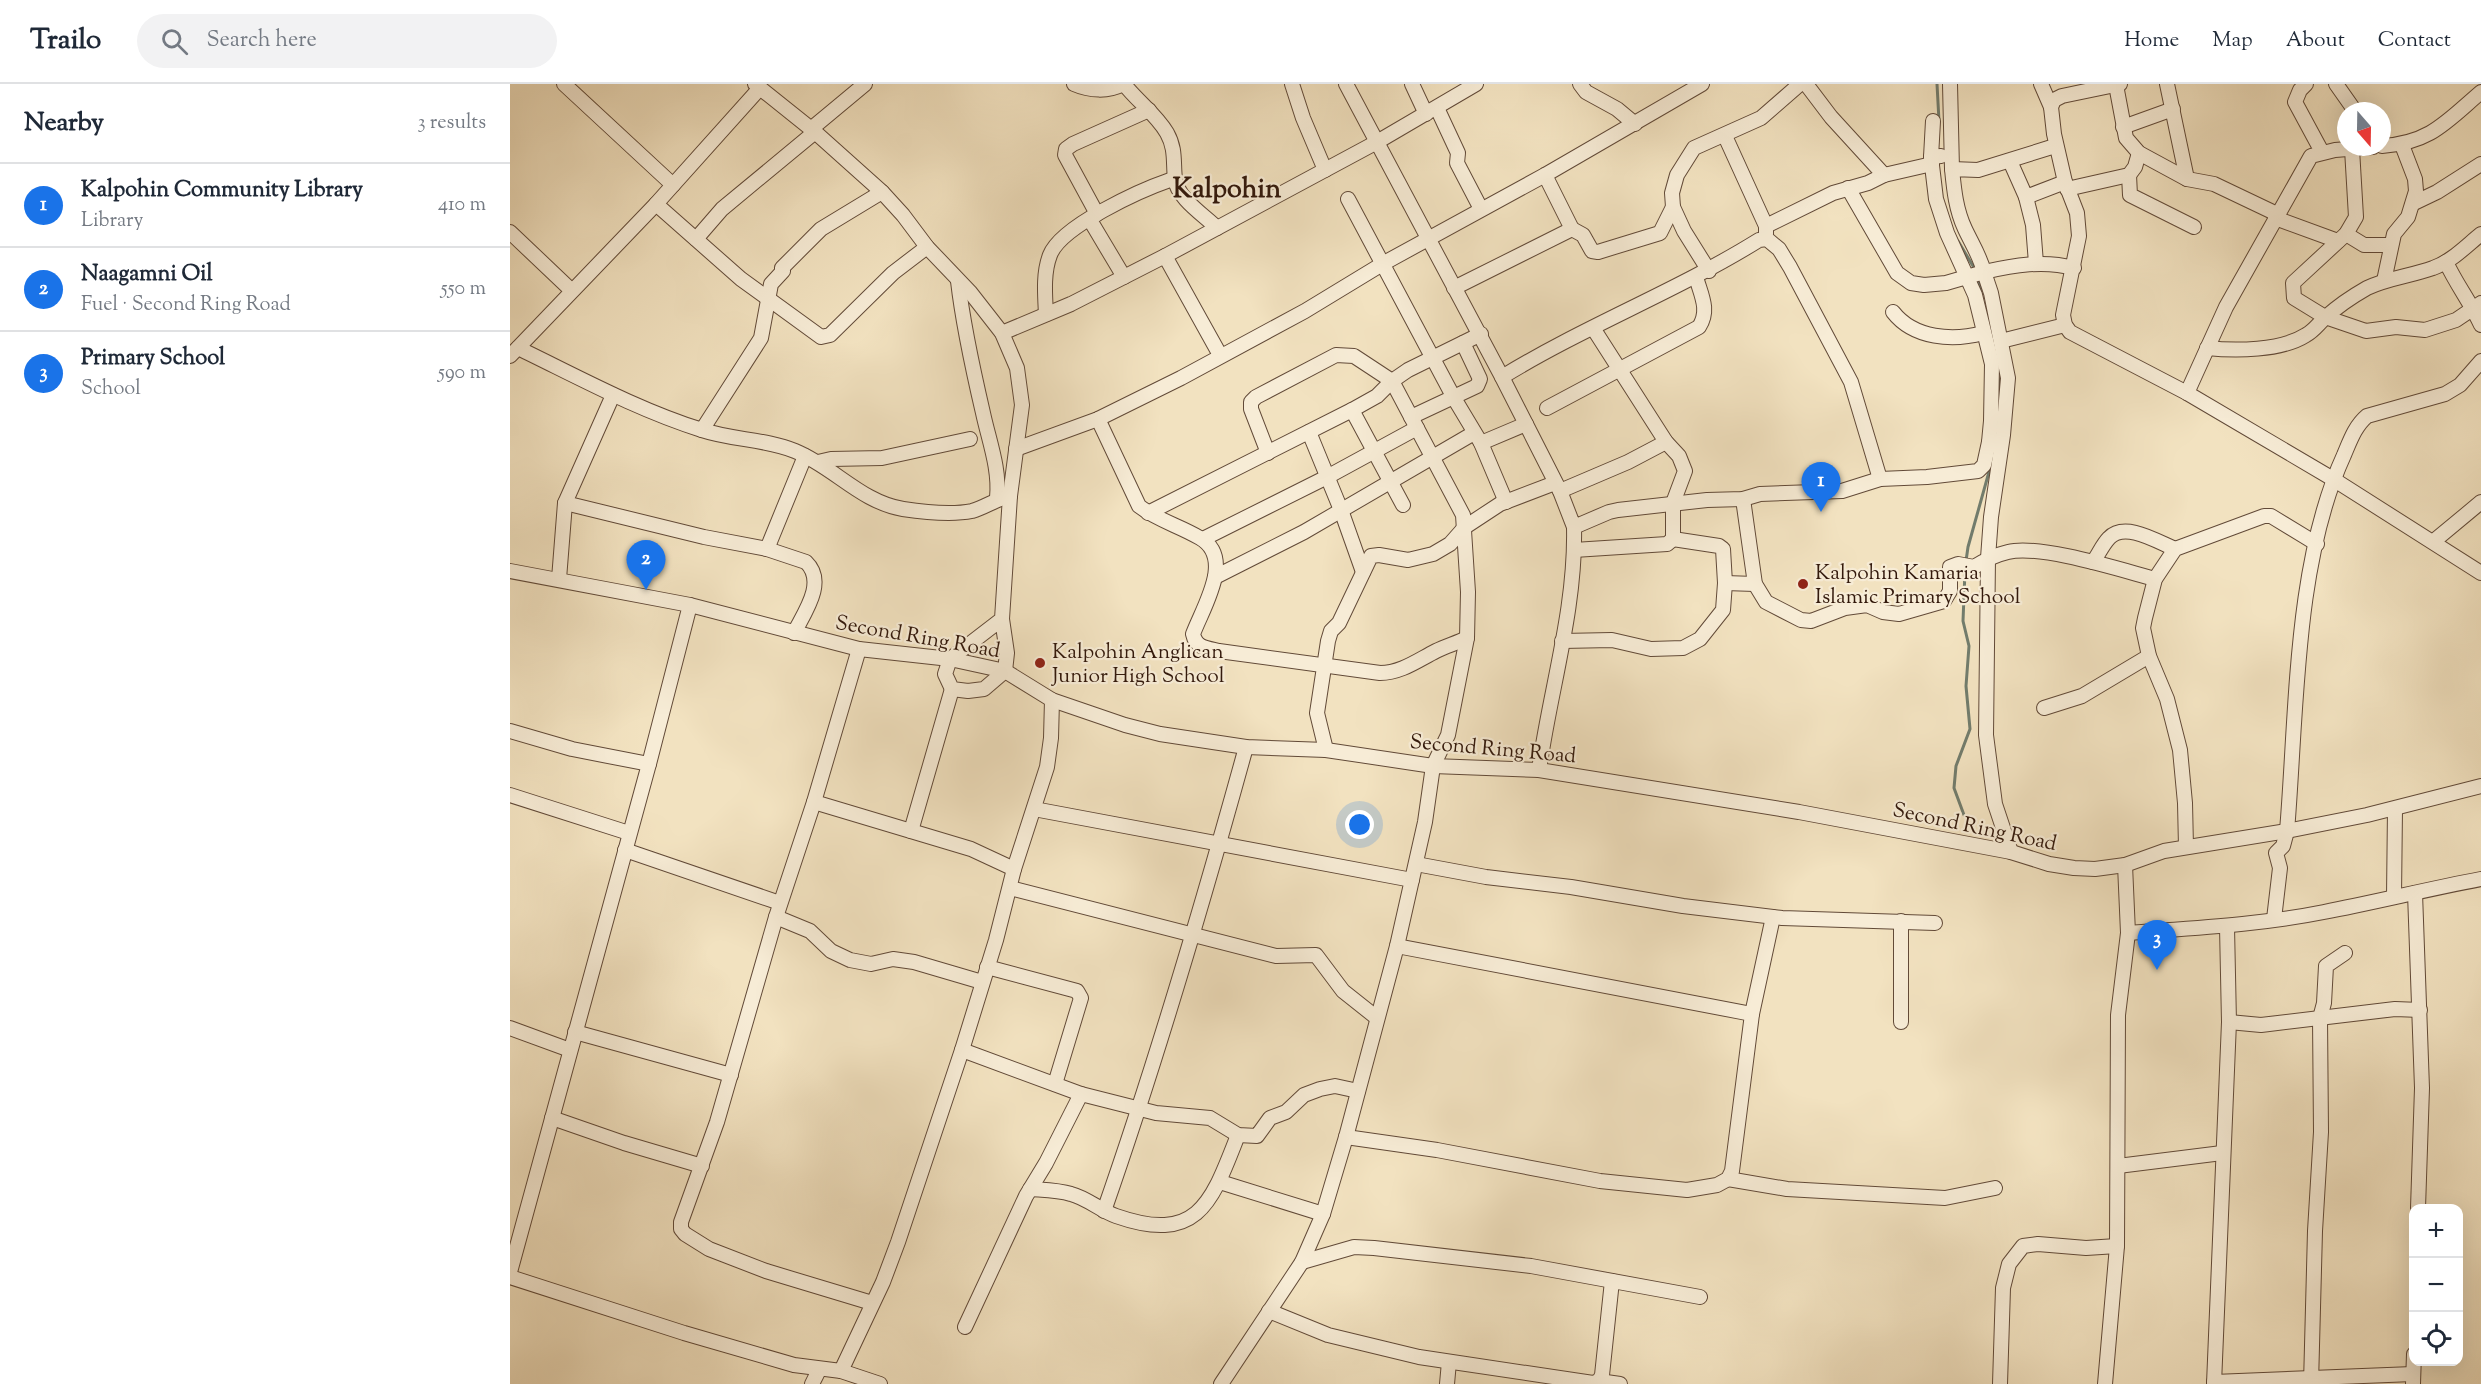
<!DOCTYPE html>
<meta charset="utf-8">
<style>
:root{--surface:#fff;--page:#f2f2f3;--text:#1f2937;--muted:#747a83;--line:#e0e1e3;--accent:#1a73e8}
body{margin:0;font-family:"Sorts Mill Goudy",serif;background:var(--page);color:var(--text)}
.controls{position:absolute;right:18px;bottom:18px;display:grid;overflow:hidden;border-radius:12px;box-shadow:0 6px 24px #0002}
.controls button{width:54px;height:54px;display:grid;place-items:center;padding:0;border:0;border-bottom:2px solid var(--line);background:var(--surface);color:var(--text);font:30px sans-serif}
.compass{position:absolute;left:1827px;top:18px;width:54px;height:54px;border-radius:50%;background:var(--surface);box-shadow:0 6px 24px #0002;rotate:160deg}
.you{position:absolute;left:850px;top:741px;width:21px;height:21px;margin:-15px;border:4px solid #fff;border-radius:50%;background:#1a73e8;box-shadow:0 0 0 9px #1a73e833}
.badge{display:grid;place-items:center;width:39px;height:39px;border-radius:50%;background:var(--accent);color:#fff;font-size:20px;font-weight:700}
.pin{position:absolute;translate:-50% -50px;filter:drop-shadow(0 2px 3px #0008)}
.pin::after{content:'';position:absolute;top:32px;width:21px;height:18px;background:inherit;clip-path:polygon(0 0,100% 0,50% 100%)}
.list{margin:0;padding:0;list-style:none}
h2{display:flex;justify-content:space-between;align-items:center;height:78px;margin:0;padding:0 24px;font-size:26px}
h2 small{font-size:20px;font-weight:400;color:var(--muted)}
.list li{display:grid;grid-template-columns:39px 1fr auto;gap:18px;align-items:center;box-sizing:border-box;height:84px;padding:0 24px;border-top:2px solid var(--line)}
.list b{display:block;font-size:22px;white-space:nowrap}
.list p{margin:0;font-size:20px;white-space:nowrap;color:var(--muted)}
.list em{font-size:20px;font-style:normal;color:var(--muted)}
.icon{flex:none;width:33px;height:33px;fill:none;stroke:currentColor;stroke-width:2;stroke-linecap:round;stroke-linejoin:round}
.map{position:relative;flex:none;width:1971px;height:1300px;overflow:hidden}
header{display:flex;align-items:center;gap:36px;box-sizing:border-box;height:84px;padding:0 30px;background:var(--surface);border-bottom:2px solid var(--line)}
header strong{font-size:28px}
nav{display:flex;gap:33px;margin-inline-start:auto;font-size:21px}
.search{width:420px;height:54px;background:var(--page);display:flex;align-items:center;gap:15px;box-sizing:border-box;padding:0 21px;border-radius:33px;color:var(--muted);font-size:22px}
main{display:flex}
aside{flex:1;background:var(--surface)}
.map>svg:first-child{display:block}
</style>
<header>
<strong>Trailo</strong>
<div class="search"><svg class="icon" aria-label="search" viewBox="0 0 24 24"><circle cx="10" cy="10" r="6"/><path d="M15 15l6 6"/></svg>Search here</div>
<nav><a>Home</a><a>Map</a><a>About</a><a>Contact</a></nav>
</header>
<main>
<aside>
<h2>Nearby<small>3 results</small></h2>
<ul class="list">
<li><span class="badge">1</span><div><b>Kalpohin Community Library</b><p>Library</p></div><em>410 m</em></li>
<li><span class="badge">2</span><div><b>Naagamni Oil</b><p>Fuel · Second Ring Road</p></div><em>550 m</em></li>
<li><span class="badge">3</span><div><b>Primary School</b><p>School</p></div><em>590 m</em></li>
</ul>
</aside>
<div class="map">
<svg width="1971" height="1300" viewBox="0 0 1971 1300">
<rect width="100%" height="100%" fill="#f2e2c0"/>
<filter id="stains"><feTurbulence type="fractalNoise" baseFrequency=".00333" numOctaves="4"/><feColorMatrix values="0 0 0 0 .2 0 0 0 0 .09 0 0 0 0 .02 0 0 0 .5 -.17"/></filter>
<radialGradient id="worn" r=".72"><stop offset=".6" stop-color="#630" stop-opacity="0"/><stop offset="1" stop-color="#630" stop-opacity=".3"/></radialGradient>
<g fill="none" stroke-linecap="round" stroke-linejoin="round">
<g stroke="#727c6c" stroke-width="3">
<polyline points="1427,0 1429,37"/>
<polyline points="1448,157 1466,187"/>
<polyline points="1468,194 1472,213"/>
<polyline points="1488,293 1491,307"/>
<polyline points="1456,477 1458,463 1484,370"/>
<polyline points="1454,731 1444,704 1446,682 1460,645 1456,602 1459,562 1453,537 1455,487"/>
</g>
<g stroke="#624a38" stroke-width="16">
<g id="minor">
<polyline points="54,0 163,101"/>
<polyline points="245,0 305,48 372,108 393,131 417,163 460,208 492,249 507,284 512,321 500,412 492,535 497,569 495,587 474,605 458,607 442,605 435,590 440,575 492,535"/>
<path d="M564,0C580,7 598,8 613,0"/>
<path d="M614,0C627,17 646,30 657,49C666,65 663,78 665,95C667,114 694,131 707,144"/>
<polyline points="782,0 793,34 815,86"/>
<path d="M836,0L992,293C1075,242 1167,207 1249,156L1257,155L1269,165L1280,183L1341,298L1370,395"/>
<polyline points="902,0 916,30"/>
<polyline points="1070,0 1076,8 1107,25 1125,40"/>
<polyline points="1296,0 1321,33 1374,91"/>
<polyline points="1440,0 1442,85"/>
<polyline points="1531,0 1541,23"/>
<polyline points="1610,0 1552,12 1544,16 1541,23 1544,50 1555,98 1567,129 1569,152 1553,231 1555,241 1560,248 1677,309 1823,395 1971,489"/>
<polyline points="1657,0 1677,95"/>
<polyline points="1796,0 1790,6 1785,18 1812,68"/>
<polyline points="1826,0 1845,27"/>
<polyline points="1606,1 1616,54 1629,69 1677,95 1704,100 1767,130"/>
<polyline points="927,24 948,69 947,79 971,125"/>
<polyline points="1423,37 1421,73 1431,72"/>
<polyline points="1613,43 1663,25"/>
<polyline points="301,45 355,0"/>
<polyline points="1215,52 1256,142 1256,150"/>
<path d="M1545,62L1468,86L1442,85C1444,106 1446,126 1455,145C1462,160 1470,172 1474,188C1504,181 1534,176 1564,184"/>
<path d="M1872,62C1920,59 1936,38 1971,8"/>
<polyline points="1842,65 1846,133 1836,150 1783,199 1784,214 1815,233 1856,247 1886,243 1915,246 1946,236 1971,219"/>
<polyline points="1421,73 1426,115 1437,149 1465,211 1482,280 1481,337 1479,358"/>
<polyline points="1500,77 1516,113 1555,98"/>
<polyline points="1619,91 1620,111 1684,143"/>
<polyline points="1338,104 1387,189 1401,199 1414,201 1436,199 1474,188 1481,209 1498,294 1493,351 1481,433 1478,474 1476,651 1485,720 1501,768"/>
<polyline points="1557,105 1619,91 1625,83 1629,69"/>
<polyline points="1516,113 1523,141 1526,179"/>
<polyline points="838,115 944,314 971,359 996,418"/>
<polyline points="1904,119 1927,108 1971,80"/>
<polyline points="146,120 231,195 311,253 320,251 383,189 417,163"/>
<polyline points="587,130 555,71 556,65 563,60 639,26"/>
<polyline points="1765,134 1828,157"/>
<polyline points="580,136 614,193"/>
<polyline points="1256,142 1323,109 1358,99 1374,91 1422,80"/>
<polyline points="1062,145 1073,151 1082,167 1088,168 1150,149 1163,123"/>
<polyline points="0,148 61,206"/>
<polyline points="1836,150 1854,161 1881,161"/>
<polyline points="186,155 212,125 305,48"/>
<polyline points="655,172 710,271"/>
<path d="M1936,178C1946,200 1961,219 1971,241"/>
<polyline points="1199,187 1174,147 1163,123 1162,109 1167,91 1184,64 1251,34 1290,0"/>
<path d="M448,197C453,241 463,286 473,329C479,357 490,385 487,414"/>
<polyline points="1874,197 1884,150 1898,133 1906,107 1905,95 1892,61"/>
<polyline points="944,204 1062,145 1035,91"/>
<path d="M1383,228C1404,255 1443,257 1473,249"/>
<path d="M536,230C535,211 533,189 540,171C551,142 631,106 660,96L665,97"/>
<polyline points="492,249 561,220 655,172 867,58 966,0"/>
<polyline points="1491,257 1555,241"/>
<path d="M8,264C68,293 128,326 192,346C222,356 256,355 285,367C324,383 351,418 393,425C413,428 442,431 462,427C476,423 486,415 500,412"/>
<path d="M1697,264C1725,267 1771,267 1796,251C1804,247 1809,239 1816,233C1828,222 1843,212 1857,204C1878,194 1901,192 1923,184C1941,178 1956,162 1971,150"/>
<polyline points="0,272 146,120 250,4"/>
<polyline points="992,293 1050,407 1064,443 1099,428 1108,426 1197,416 1233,415 1250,410 1332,407 1370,395 1417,393 1468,387 1474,381 1479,358 1491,361"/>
<polyline points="1677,309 1716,223 1801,72 1825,66 1863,63"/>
<path d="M1037,324L1189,243C1200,226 1191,211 1186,193"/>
<polyline points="842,326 893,421"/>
<polyline points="901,333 967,302 970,295 953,259"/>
<path d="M588,335L629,422C647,436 670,442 690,454C725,474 693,523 683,550C686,564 696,564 709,567L870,589C891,589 908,576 926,567C936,562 947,559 957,554"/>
<polyline points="192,346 251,254 261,200 273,187 272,184 311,145 372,108"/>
<polyline points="799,348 831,426 853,488"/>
<polyline points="971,359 1016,340"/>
<polyline points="506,365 588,335 671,294 795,227 874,179 1035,91 1192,0"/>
<polyline points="308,378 321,375 372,374 460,355"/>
<polyline points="1050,407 1118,378 1156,358"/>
<path d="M1233,415L1245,500L1256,518L1291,536L1301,537L1335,524L1357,521L1373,528L1389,530L1434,517L1440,507V483L1448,480L1464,483C1475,476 1485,471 1498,468C1530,460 1611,486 1645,495"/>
<path d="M55,419L194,453L257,465L296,478C317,498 294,529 284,549"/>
<polyline points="638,429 842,326 867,312 882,297 898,286 971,250"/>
<polyline points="693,455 817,393 907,344"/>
<polyline points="1924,457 1971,418"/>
<polyline points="257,465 295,372"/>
<polyline points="1064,466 1157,460 1163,455 1163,419 1175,387 1169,372 1156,358 1083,244"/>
<path d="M1583,478C1588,471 1593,460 1599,454C1615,437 1648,458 1665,465"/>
<polyline points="0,487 180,521 349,565 440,575 495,587 542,616 615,641 650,650 736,663 816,666 923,682 1029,686 1289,728 1501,768 1539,780 1564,784 1585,785 1615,781 1654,767 1777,747 1857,731 1971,702"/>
<polyline points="705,493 794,448 964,349"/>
<polyline points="49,495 55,419 103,311"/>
<polyline points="1215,499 1245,500"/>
<polyline points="1052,557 1102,556 1141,565 1173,564 1190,555 1213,526 1215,499 1213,465 1209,462 1163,455"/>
<polyline points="349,565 304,718 266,833 207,1038 171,1138 171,1145 175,1150 199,1165 256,1187 362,1219"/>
<polyline points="1534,624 1572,612 1639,572"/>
<polyline points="0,647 62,665 139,680"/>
<polyline points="816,666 807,629 818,557 821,547 829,539 861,472 869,471 898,476 923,470 940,460 955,443 990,420 1045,399"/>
<path d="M1029,686C1040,606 1066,525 1064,443"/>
<polyline points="0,711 119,749"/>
<polyline points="304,718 461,765 504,785"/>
<polyline points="524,725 902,796"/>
<polyline points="401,747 442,605"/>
<polyline points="1676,763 1675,719 1670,666 1657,615 1639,572 1633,544 1635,534 1645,495 1665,465 1754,432 1761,432 1807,460"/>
<polyline points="115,766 270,819"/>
<polyline points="906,780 976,793 1061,803 1173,822 1272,834 1425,839"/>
<polyline points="500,804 766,872 806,871 833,907 867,934"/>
<polyline points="1905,809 1912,1004 1908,1124"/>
<polyline points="1884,812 1885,725"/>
<polyline points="266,833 300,847 321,867 340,876 361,880 383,875 404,878 472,898"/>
<path d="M1764,835L1770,784L1766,769L1773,762L1777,747C1787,628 1784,480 1834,371C1840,357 1845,342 1857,332L1935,310L1950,301L1971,277"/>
<polyline points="1391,837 1391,938"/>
<path d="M1618,849C1683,844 1749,841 1814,828C1866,818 1918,805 1971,795"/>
<polyline points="887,862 1242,930"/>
<polyline points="477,883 567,907 571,914 545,1000"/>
<polyline points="1719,938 1751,941 1885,925 1910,926"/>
<polyline points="0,944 60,966"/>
<polyline points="65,948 221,991"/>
<polyline points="452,966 571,1010 646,1029 700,1034 728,1051 747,1052 760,1034 776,1028 794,1011 810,1005 825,1002 848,1007"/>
<polyline points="42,1034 114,1059 192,1082"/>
<polyline points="836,1053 927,1066 1090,1097 1177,1106 1207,1101 1218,1095 1222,1087 1242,930 1263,833"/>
<polyline points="1608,1082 1712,1069"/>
<polyline points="1218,1095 1277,1105 1435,1114 1485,1104"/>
<polyline points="710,1098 813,1130"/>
<path d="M520,1105C533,1106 548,1106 561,1110C577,1114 591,1127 606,1132C689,1161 702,1117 728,1051"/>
<path d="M594,1127C647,975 693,819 736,663"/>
<polyline points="792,1178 844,1163 864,1164 1021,1182 1190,1213"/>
<polyline points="0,1188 139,680 180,521"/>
<polyline points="0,1193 174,1249 284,1281 331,1287"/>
<polyline points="759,1227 818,1251 909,1273 1083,1299 1089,1297 1092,1291 1102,1197"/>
<polyline points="455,1243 516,1112 536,1079 571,1010"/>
<polyline points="1089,1297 1110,1300"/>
<polyline points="1704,1298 1903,1290"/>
<polyline points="302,1300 309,1286"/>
<polyline points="370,1300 331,1287 373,1198 388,1158 452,966 486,856 504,785 537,683 541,654 542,616"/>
<polyline points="711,1300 792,1178 813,1130 836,1053 887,862 915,738 923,682 938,651 957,554 958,508 953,431 882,297 844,272 826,271 746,313 741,318 741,325 758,369"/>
<polyline points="937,1300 939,1278"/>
<polyline points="1490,1300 1493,1204 1499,1180 1513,1162 1528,1160 1576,1164 1607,1162"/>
<polyline points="1595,1300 1607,1162 1608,931 1618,849 1615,781"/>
<polyline points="1704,1300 1719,938 1717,843"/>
<polyline points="1801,1300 1805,1147 1811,1048 1810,934 1814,919 1816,882 1835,869"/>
<polyline points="1903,1300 1904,1270"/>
</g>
</g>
<use href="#minor" stroke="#f7ecd6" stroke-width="14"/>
</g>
<g fill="#8f2418" stroke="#f7ecd6" stroke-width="2">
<circle cx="1293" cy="500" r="6"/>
<circle cx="530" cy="579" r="6"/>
</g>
<g text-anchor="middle" stroke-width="4.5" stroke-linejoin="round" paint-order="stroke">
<g font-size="21" fill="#32180b" stroke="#f7ecd6" text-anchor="start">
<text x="1305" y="495">Kalpohin Kamaria<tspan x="1305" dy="24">Islamic Primary School</tspan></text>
<text x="542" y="574">Kalpohin Anglican<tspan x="542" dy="24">Junior High School</tspan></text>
</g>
<g font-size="21" fill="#32180b" stroke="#f7ecd6">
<text transform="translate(408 552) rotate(10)" y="7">Second Ring Road</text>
<text transform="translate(983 664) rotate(5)" y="7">Second Ring Road</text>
<text transform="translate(1465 742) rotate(12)" y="7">Second Ring Road</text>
</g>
<g font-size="27" font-weight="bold" fill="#32180b" stroke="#f7ecd6">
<text x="717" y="113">Kalpohin</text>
</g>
</g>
<rect width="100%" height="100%" filter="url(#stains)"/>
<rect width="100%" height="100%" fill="url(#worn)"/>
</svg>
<div class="controls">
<button>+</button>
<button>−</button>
<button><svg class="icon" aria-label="locate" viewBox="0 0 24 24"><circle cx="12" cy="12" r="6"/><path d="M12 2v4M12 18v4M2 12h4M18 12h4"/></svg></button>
</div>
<svg class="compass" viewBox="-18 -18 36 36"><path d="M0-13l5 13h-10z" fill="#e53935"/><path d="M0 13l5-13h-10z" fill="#747a83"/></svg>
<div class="you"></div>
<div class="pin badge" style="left:1311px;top:428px">1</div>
<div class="pin badge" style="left:136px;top:506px">2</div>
<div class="pin badge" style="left:1647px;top:886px">3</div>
</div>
</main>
